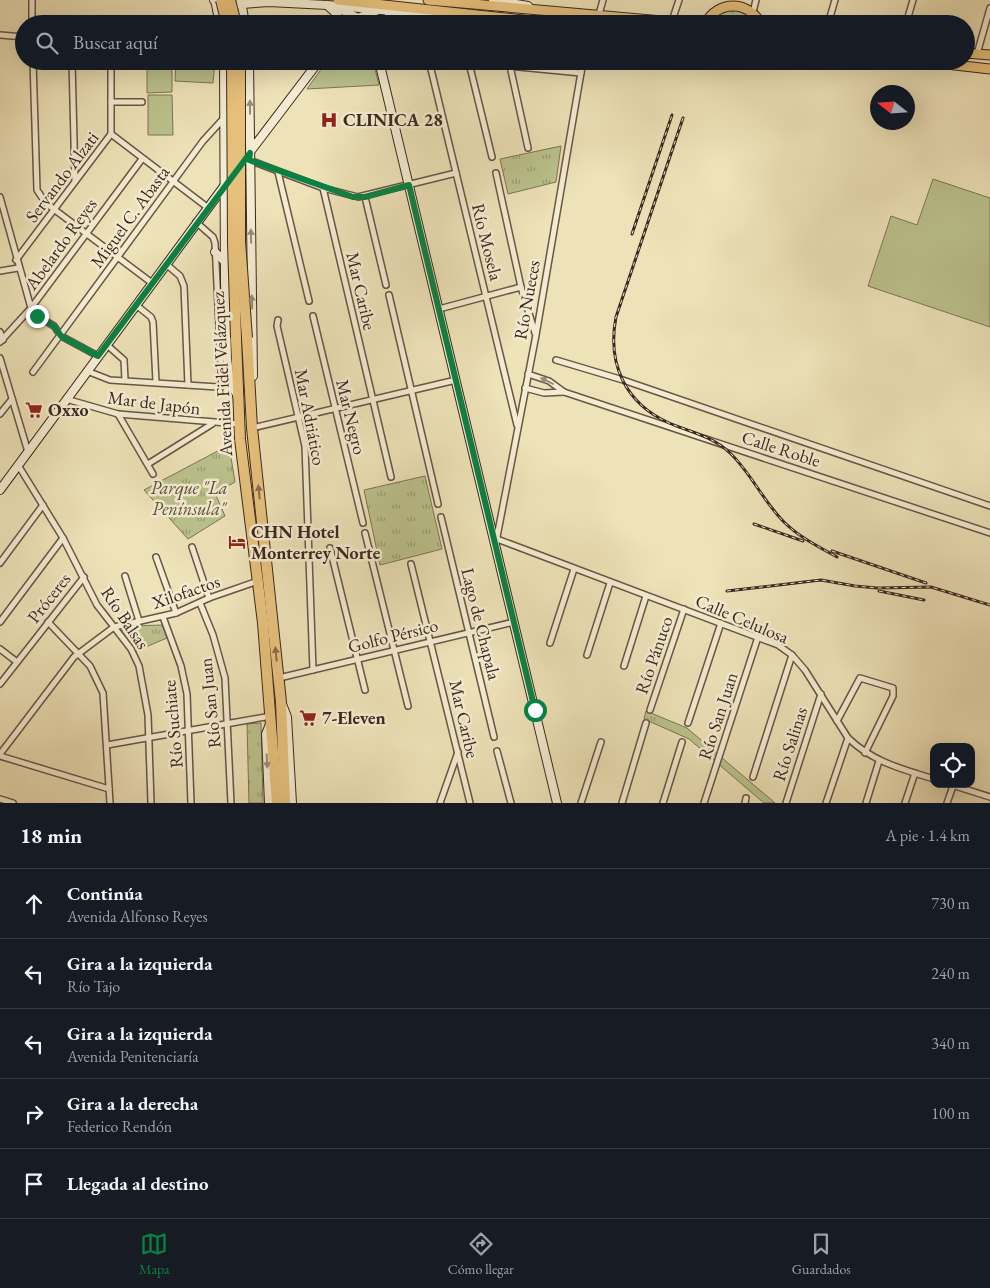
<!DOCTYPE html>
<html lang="es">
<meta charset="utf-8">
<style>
:root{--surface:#171b24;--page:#20242c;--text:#f1f3f6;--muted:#9ea1a6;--line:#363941;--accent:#0b8043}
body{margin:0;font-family:"EB Garamond",serif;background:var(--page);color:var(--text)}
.controls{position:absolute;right:15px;bottom:15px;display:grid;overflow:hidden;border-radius:10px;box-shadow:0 5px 20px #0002}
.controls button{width:45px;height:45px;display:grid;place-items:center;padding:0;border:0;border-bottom:1px solid var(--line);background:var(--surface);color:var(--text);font:25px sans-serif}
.compass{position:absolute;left:870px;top:85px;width:45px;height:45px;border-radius:50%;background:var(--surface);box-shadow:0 5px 20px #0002;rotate:287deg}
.stop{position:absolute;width:15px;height:15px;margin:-11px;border:4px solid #0b8043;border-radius:50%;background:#fff}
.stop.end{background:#0b8043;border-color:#fff;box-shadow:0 1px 5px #0008}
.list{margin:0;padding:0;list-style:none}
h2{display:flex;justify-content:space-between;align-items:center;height:65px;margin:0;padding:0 20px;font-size:21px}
h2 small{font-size:16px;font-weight:400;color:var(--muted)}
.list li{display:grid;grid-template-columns:32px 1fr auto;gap:15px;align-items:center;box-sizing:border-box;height:70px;padding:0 20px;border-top:1px solid var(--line)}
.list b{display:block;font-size:19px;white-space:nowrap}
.list p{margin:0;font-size:16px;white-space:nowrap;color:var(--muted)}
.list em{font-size:16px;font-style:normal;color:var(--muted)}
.icon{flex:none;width:28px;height:28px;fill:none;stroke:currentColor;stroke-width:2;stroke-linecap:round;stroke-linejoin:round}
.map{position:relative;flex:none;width:990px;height:803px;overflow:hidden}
.search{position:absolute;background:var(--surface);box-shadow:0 5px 20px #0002;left:15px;right:15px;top:15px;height:55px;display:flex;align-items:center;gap:12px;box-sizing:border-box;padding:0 18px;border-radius:28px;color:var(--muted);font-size:19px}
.sheet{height:415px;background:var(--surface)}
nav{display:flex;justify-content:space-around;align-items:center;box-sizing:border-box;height:70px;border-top:1px solid var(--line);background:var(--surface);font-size:14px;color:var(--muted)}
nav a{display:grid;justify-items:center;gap:2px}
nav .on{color:var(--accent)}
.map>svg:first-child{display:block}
</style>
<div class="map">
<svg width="990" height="803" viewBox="0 0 990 803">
<defs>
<pattern id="park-tufts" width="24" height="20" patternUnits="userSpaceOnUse" patternTransform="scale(1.25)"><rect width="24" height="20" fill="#bbc28d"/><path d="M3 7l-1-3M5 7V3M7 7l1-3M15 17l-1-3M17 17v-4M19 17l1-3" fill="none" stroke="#999e73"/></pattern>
<pattern id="garden-dots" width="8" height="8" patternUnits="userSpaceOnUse" patternTransform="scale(1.25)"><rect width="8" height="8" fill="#bbc28d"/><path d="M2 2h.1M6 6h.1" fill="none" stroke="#999e73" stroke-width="1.8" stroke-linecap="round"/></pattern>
</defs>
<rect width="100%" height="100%" fill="#eee2b8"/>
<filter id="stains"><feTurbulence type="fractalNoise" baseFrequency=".004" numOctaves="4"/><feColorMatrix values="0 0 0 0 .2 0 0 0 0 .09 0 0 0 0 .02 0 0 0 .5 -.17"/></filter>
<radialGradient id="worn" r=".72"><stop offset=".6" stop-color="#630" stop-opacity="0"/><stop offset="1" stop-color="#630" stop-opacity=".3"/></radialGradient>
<g fill="#bbc28d" stroke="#7c7556">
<polygon points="147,61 172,61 172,92 147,93"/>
<polygon points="176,61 215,61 213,83 175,81"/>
<polygon points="327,61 373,61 379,85 307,89"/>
<polygon points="148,95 172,95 173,135 148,135"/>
<polygon points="933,179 990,198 990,327 868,286 891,216 917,225"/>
</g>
<g fill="url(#park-tufts)" stroke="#7c7556">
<polygon points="561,146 556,182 508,194 500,159"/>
<polygon points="229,445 235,482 215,493 225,516 188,539 144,490"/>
<polygon points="425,476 442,549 380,565 364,490"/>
<polygon points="162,625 167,638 134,652 120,631 131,626"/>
<polygon points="646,711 687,728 775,803 764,803 689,739 644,719"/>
<polygon points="261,723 263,803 249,803 247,724"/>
</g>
<polygon fill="url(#garden-dots)" stroke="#7c7556" points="724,9 742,10 755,22 712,18"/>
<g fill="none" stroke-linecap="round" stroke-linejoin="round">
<g stroke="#685645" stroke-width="8">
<g id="street">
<polyline points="32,0 32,24"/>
<polyline points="753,12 756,0"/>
<polyline points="417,14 420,24"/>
<polyline points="599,14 603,0"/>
<polyline points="672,21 679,0"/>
<polyline points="828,24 835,0"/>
<polyline points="906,24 913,0"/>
<polyline points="0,35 24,37"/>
<polyline points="977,54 990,8"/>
<polyline points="33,61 37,190 45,202 55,210 152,283"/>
<polyline points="72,61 75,181"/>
<polyline points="111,61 111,134"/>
<polyline points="429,61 517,425"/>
<polyline points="457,61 581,73"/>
<polyline points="469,63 492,157"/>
<polyline points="510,66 528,148"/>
<polyline points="111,102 142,102"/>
<polyline points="111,134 207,207"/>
<polyline points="249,160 323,188 358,197 456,173"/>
<polyline points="278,172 309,301"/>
<polyline points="496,173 521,287 535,333"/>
<polyline points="323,188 391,477"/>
<polyline points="0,197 31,308 37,316 54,326 61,336 98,356"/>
<polyline points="365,197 386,285"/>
<polyline points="196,222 213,237 215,243 222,388"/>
<polyline points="16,260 111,134"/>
<polyline points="166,264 180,276 184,286 188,385"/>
<polyline points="0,271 18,268"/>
<polyline points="389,295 438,504"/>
<polyline points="136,305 151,317 153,322 156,382"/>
<polyline points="439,309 521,287"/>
<polyline points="313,316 363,523"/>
<polyline points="278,320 277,326 305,446 313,670"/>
<polyline points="0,332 3,340"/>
<polyline points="0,342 31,308 142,159"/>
<polyline points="107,345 124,360 125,380"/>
<polyline points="0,358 28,452"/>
<polyline points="556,360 623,380 990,506"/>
<polyline points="87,371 110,380 233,388"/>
<polyline points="33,372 203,141 224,118"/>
<polyline points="528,374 549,381 564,392 990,533"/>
<polyline points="525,388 544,393 564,392"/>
<polyline points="66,399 118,414 239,424"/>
<polyline points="0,414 12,399"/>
<polyline points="118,414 153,474"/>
<polyline points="252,428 456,380"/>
<polyline points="148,464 212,424"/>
<polyline points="18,465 63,538 97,605 131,649 139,666 148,715 151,803"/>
<polyline points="441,517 494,737"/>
<polyline points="365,533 408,706"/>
<path d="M497,539L778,645L792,655L805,670L848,738C873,762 902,769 934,779"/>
<polyline points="496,542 536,335 583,61"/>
<polyline points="192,547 209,598"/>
<polyline points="330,548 365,690"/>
<polyline points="156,557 176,613"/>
<polyline points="0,563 43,505"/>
<polyline points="411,564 470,803"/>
<polyline points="125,576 139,621"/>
<polyline points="200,603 213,635 225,678 231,803"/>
<polyline points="163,617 181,666 187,694 191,803"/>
<polyline points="0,622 63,538"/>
<polyline points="48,622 90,666 103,693 110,803"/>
<polyline points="550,643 574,569"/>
<polyline points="0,649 17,662"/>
<polyline points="587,655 610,583"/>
<polyline points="624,666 646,596"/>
<polyline points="279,678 514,622"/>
<polyline points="0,684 84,577"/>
<polyline points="650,710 684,609"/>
<polyline points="837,721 860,678 893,688 893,696 865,753"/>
<polyline points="688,723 721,623"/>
<polyline points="107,745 271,716"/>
<polyline points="497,751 511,803"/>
<polyline points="0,754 74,657 114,627 176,613 209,598 258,581"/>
<polyline points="0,756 109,789"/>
<polyline points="753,777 792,655"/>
<polyline points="949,784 990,797"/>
<polyline points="0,799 13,803"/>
<polyline points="440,803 458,752"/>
<polyline points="581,803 601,742"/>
<polyline points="622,803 646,723"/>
<polyline points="663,803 682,742"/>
<polyline points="704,803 758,637"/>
<polyline points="745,803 746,798"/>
<polyline points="786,803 821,694"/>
<polyline points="826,803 848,738"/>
<polyline points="866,803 879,761"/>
<polyline points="905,803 915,773"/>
<polyline points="947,803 953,786"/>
</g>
</g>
<g stroke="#3c281f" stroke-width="10">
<g id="secondary">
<polyline points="214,0 228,5 269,2 327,5 522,23"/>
<polyline points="215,0 220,24"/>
<polyline points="493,0 528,6"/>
<polyline points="241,1 245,24"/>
<polyline points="327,5 337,14 340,24"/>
<polyline points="340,9 358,18 364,24"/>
<polyline points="351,24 358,18 376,11"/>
<polyline points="379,24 395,12"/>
<polyline points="224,61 225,281 227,359 230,380 238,397"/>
<polyline points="249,61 253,376"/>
<polyline points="379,61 557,803"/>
<polyline points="240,165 319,61"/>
<polyline points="215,252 225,262"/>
<polyline points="0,490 233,174"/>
<polyline points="282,704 287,717 292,803"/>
<polyline points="269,803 266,734 271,722"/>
</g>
</g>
<g stroke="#3c281f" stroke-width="11">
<g id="primary">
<polyline points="338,0 560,24"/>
<polyline points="428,0 696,24"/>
<path d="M705,24C718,0 748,0 761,24"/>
<polyline points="966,53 990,55"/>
<polyline points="719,61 739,64 749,61"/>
<polyline points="920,61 990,69"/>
</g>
</g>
<g stroke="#3c281f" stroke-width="12">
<g id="highway">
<polyline points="236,338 240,439 263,623 277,803"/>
<polyline points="247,338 252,428 281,702 285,803"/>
</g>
</g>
<use href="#street" stroke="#f4ecd1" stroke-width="5"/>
<use href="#secondary" stroke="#f4ecd1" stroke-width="8"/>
<use href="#primary" stroke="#e7c17c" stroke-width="9"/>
<use href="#highway" stroke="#e7c17c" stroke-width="10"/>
<g stroke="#3c281f" stroke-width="3">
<g id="rail">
<path d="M683,118L616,317C607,364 625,403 669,423C690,432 712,436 730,453C751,473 763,501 784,522C799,537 819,547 837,557"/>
<polyline points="632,234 672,115"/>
<polyline points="754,524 803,541"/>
<polyline points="832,551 926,583"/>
<polyline points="727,591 821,580 855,586 877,588 931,587 990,605"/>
<polyline points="879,591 924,600"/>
</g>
</g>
<use href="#rail" stroke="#f4ecd1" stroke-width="1" stroke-dasharray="4" stroke-linecap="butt"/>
<g stroke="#3c281f" stroke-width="12" stroke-linecap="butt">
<g id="highway-bridge">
<polyline points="221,0 227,24"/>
<polyline points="230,0 236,24"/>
<polyline points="232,61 233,243 236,338"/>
<polyline points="240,61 240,241 247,338"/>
</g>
</g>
<use href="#highway-bridge" stroke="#e7c17c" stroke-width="10"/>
</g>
<defs><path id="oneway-solid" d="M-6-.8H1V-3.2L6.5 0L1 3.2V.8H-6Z" transform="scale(1.25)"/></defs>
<g fill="#988a78">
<use href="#oneway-solid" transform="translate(250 107) rotate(-90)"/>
<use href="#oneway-solid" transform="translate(251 236) rotate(-91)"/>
<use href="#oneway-solid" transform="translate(252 302) rotate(-92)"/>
<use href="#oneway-solid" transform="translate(547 381) rotate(-154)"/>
<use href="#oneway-solid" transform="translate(267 761) rotate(87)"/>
</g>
<g fill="#896d49">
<use href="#oneway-solid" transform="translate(259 492) rotate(-96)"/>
<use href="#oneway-solid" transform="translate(276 654) rotate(-96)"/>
</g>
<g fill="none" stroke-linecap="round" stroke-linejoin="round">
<polyline stroke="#0b8043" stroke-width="6" points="37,316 54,326 61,336 98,356 250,153 249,160 353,197 365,197 409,185 535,710"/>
</g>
<defs>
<g id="hospital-bare" transform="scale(1.35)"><path d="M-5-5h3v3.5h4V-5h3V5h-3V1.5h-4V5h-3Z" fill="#8f2418" stroke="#f4ecd1" stroke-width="2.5" paint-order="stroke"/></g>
<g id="supermarket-bare" transform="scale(1.35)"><path d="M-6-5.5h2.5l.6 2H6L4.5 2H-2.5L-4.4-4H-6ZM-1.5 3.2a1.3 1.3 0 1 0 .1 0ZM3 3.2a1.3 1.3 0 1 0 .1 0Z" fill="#8f2418" stroke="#f4ecd1" stroke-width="2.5" paint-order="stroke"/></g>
<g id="hotel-bare" transform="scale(1.35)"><path d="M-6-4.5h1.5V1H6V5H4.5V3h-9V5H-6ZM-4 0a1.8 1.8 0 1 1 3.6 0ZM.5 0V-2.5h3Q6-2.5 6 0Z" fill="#8f2418" stroke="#f4ecd1" stroke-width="2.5" paint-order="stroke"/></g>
</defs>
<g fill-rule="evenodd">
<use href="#hospital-bare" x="329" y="120"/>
<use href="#supermarket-bare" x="34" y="410"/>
<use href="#hotel-bare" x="237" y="542"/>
<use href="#supermarket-bare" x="308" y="718"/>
</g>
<g text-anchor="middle" stroke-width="5" stroke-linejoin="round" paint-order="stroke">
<g font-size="18" font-weight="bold" fill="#3c281f" stroke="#f4ecd1" text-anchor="start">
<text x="343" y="126">CLINICA 28</text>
<text x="48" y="416">Oxxo</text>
<text x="251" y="538">CHN Hotel<tspan x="251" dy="21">Monterrey Norte</tspan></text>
<text x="322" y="724">7-Eleven</text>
</g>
<g font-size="18" fill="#3c281f" stroke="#f4ecd1">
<text transform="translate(62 177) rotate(-53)" y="6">Servando Alzati</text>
<text transform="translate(130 217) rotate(-54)" y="6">Miguel C. Abasta</text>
<text transform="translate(487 242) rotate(76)" y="6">Río Mosela</text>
<text transform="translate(61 244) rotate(-54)" y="6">Abelardo Reyes</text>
<text transform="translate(361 291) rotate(77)" y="6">Mar Caribe</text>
<text transform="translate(527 300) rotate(-80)" y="6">Río Nueces</text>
<text transform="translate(222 374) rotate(-93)" y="6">Avenida Fidel Velázquez</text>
<text transform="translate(154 403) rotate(7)" y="6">Mar de Japón</text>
<text transform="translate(310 417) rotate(79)" y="6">Mar Adriático</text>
<text transform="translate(351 417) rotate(76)" y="6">Mar Negro</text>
<text transform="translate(781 449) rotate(18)" y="6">Calle Roble</text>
<text transform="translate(186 592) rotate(-19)" y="6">Xilofactos</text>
<text transform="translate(49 598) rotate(-52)" y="6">Próceres</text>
<text transform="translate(125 618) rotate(56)" y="6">Río Balsas</text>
<text transform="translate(742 619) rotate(23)" y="6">Calle Celulosa</text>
<text transform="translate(481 624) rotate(76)" y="6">Lago de Chapala</text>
<text transform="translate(393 636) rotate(-14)" y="6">Golfo Pérsico</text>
<text transform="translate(654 655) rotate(-71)" y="6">Río Pánuco</text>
<text transform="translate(210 703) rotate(-96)" y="6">Río San Juan</text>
<text transform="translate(718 716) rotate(-72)" y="6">Río San Juan</text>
<text transform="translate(464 719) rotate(77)" y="6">Mar Caribe</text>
<text transform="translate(173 724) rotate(-95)" y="6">Río Suchiate</text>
<text transform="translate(790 744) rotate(-72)" y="6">Río Salinas</text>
</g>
<g font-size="18" font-style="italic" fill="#5c4e3a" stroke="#f4ecd1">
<text x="189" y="494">Parque "La<tspan x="189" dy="21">Península"</tspan></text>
</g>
</g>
<rect width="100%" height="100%" filter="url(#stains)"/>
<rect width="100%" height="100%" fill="url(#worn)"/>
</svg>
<div class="controls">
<button><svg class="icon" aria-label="locate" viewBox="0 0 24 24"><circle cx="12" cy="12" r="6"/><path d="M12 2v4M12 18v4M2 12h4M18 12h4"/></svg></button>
</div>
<svg class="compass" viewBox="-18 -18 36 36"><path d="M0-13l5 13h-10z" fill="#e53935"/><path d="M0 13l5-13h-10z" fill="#9ea1a6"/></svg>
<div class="stop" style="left:535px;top:710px"></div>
<div class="stop end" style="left:37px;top:316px"></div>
<div class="search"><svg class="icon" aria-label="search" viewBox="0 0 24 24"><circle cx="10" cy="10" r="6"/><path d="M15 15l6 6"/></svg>Buscar aquí</div>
</div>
<section class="sheet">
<h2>18 min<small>A pie · 1.4 km</small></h2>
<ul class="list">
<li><svg class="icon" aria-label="ahead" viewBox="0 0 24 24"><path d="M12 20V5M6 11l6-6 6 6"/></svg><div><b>Continúa</b><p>Avenida Alfonso Reyes</p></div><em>730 m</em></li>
<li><svg class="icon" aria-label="left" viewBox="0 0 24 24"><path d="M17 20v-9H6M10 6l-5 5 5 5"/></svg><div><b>Gira a la izquierda</b><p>Río Tajo</p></div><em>240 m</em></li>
<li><svg class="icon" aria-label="left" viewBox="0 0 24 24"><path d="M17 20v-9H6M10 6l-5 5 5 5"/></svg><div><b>Gira a la izquierda</b><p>Avenida Penitenciaría</p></div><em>340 m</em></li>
<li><svg class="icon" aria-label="right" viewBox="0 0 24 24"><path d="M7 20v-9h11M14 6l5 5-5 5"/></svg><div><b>Gira a la derecha</b><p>Federico Rendón</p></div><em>100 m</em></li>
<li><svg class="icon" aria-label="arrive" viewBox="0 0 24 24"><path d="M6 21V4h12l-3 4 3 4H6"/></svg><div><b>Llegada al destino</b></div></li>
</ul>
</section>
<nav>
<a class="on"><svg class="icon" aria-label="map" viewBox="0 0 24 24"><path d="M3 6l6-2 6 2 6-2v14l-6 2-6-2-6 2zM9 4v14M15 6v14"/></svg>Mapa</a>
<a><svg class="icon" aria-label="directions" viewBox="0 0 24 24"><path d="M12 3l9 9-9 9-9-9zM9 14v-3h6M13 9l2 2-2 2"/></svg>Cómo llegar</a>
<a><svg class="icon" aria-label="saved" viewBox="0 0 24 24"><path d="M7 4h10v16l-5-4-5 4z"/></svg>Guardados</a>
</nav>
